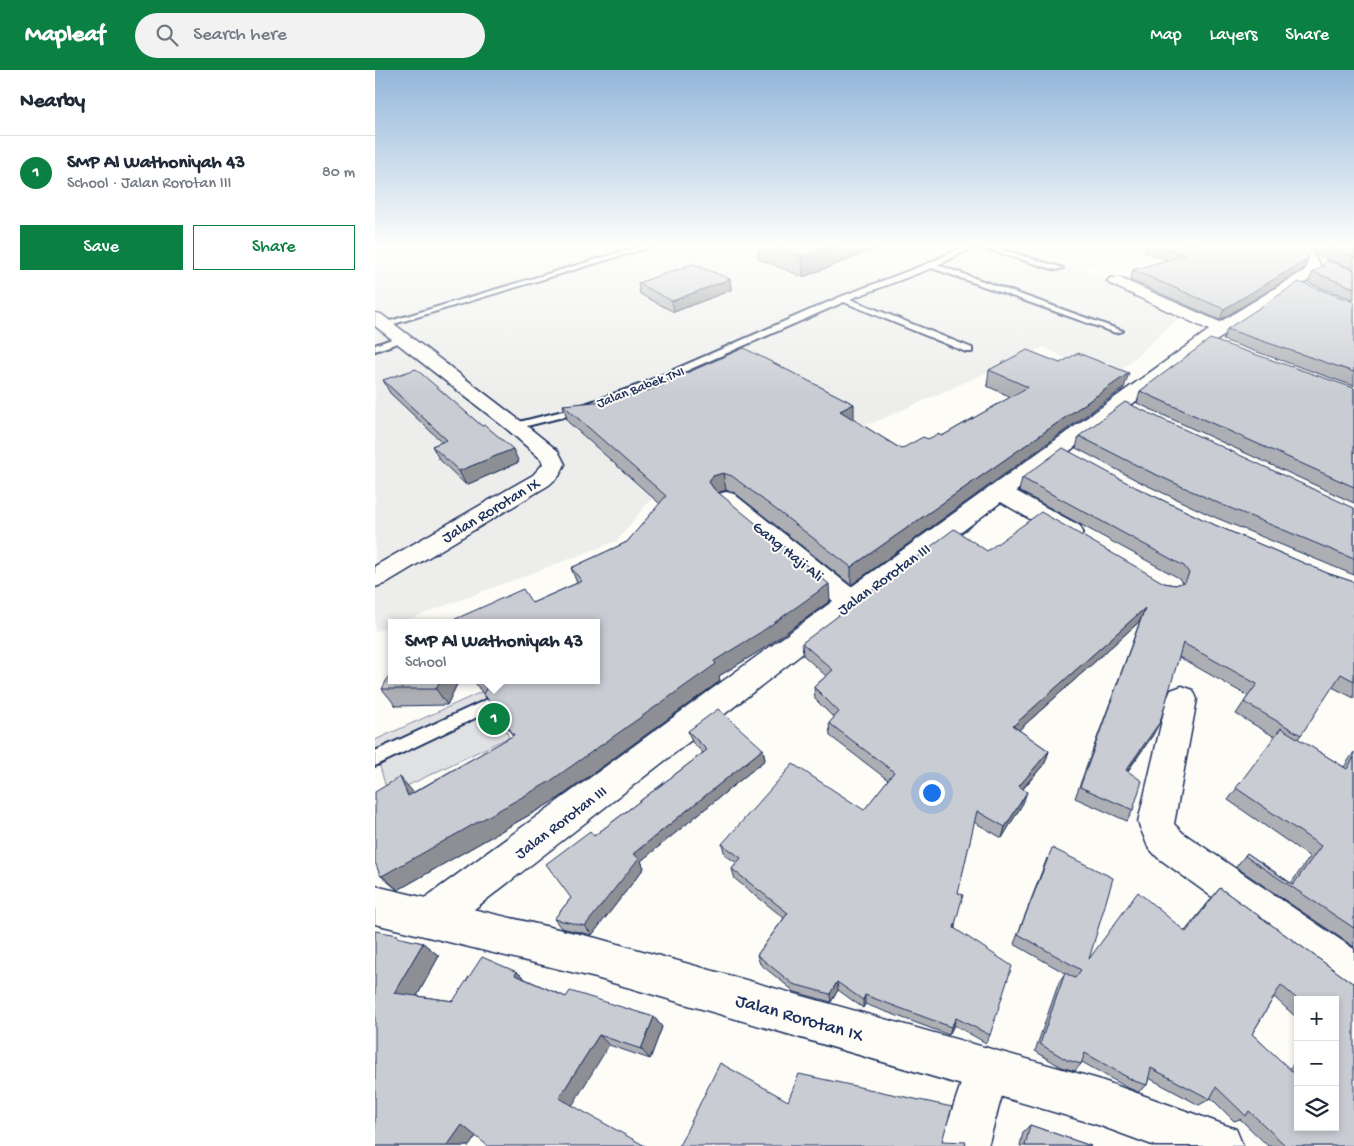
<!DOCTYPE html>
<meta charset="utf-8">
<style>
:root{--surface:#fff;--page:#f2f2f3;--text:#1f2937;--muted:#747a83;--line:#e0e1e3;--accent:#0b8043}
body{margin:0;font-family:"Gochi Hand",sans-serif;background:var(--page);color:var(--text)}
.controls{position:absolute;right:15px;bottom:15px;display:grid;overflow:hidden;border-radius:0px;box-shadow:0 2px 8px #0003}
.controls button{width:45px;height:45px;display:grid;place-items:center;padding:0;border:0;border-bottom:1px solid var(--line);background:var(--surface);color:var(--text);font:25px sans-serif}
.you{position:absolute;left:556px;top:722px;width:18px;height:18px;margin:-12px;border:4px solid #fff;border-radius:50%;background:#1a73e8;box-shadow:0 0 0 8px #1a73e833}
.badge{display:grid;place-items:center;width:32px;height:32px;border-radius:50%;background:var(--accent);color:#fff;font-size:16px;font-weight:700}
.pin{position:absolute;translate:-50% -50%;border:2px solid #fff;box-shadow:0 1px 5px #0006}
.popup{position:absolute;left:13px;top:549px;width:212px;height:65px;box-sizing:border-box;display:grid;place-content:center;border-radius:0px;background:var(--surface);filter:drop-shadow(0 1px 4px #0005);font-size:16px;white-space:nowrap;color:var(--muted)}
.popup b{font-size:19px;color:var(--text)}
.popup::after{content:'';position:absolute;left:50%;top:100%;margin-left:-10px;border:10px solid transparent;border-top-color:var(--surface)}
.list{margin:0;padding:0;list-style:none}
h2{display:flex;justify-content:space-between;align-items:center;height:65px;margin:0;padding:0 20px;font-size:21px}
h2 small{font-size:16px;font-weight:400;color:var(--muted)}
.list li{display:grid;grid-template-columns:32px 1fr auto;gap:15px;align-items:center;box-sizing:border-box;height:75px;padding:0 20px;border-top:1px solid var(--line)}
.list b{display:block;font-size:19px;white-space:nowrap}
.list p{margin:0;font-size:16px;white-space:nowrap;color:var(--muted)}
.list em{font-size:16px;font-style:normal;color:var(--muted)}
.actions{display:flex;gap:10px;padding:15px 20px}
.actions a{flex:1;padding:11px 0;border:1px solid var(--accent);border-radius:0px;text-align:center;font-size:18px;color:var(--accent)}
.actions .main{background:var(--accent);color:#fff}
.icon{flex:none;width:28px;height:28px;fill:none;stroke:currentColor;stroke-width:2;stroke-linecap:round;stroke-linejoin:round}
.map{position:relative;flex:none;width:979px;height:1076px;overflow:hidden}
header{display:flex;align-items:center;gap:30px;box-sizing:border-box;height:70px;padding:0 25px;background:var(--accent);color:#fff}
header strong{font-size:24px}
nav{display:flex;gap:28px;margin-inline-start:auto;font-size:18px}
.search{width:350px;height:45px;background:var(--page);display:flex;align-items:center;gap:12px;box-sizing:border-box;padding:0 18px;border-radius:28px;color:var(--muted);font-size:19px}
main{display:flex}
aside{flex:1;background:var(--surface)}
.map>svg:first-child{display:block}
</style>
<header>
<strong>Mapleaf</strong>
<div class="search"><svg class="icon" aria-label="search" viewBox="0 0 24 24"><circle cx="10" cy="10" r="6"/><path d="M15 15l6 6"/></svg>Search here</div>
<nav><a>Map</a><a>Layers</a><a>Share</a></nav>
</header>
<main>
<aside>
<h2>Nearby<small></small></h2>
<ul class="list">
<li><span class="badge">1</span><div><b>SMP Al Wathoniyah 43</b><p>School · Jalan Rorotan III</p></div><em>80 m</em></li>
</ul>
<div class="actions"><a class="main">Save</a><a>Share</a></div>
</aside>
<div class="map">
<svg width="979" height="1076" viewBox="0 0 979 1076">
<rect width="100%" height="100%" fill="#fdfcf7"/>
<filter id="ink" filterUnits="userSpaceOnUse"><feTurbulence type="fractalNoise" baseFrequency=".02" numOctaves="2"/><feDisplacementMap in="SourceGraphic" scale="10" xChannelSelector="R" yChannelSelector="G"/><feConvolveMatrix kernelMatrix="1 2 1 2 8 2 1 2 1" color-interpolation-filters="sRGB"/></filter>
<g filter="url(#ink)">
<polygon fill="#edeeec" points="0,174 767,174 709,198 804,248 733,312 669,277 498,353 437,364 273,432 242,471 24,553 17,553 16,556 0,562"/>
<polygon fill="#e0e1e3" stroke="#7e88a0" points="113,619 134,667 13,725 0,679 0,670"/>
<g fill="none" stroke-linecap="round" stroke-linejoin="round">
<g stroke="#1b2f5e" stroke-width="4">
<g id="lane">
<polygon points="273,174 285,174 12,256 5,254"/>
<polygon points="594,174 609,174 688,198 681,200 601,176 563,195 748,261 741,263 557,198 475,229 597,278 597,282 591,282 469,232 270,319 204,343 140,359 135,356 136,354 196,339 264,315 465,227 554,193"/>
<polygon points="28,265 32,268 31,270 0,281 0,275"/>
<polygon points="113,629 119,631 121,635 119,639 0,696 0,681"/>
</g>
</g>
<g stroke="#1b2f5e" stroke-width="3">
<g id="street">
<polygon points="942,174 935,180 946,196 942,205 852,263 641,421 705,456 708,462 705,468 696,470 687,468 626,432 486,538 71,861 57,867 43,861 37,847 43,833 458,531 343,434 339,429 343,424 351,422 359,424 476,517 834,260 735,214 732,211 735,208 745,208 845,252 930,200 932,196 922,184 920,178 924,174"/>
<polygon points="807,616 818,620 822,629 799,754 808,763 979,879 979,925 964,919 782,787 773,777 763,752 792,629 796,620"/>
<polygon points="612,978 628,984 634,1000 613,1076 565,1076 596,984"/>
</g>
</g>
<g stroke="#1b2f5e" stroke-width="3">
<g id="secondary">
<polygon points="0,243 6,244 147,352 183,381 190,394 184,406 174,415 9,514 0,517 0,496 158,405 168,394 166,389 133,360 0,256"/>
<polygon points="0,816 221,868 723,1009 861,1059 868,1076 780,1076 723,1055 221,908 0,854"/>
</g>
</g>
<use href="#lane" fill="#fdfcf7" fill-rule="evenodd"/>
<use href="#street" fill="#fdfcf7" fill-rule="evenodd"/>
<use href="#secondary" fill="#fdfcf7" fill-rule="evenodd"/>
</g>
<g fill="#adafb5" stroke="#1b2f5e" fill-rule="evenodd">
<polygon points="382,174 514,174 428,207 384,189"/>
<polygon points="771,174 924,174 929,199 845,250 755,210 758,200 792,190 769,182"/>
<polygon points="940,174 979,174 979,199 938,184 937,181"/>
<polygon points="979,200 979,230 933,213 938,202"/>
<polygon points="355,209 356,220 299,242 265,224 263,213"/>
<polygon points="979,232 979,316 848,270 852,259"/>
<polygon points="685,293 749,318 476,515 360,423 351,420 343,422 455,531 388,579 344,606 345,611 184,728 23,820 21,819 5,805 39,722 138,666 112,628 111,628 98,610 222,610 157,533 202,513 196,498 252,472 285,434 193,352 188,335 479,350 526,379 553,369 567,366 636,327 612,316 614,300"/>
<polygon points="8,310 107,356 144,392 91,415 64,389 57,376 67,372 15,323"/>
<polygon points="979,318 979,433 762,333 765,321"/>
<polygon points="704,366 979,438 979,505 837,446 767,413 701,378"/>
<polygon points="647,408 762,418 840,455 952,503 979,512 979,628 957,617 923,669 969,697 979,682 979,877 861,797 872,783 916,813 935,787 853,730 900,667 861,644 873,626 804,587 778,665 753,701 758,740 752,751 700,728 765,551 644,660 674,681 670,693 648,719 648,733 627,768 599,752 583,823 580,858 615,965 611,973 579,955 574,965 490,934 488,938 463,920 456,932 420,922 385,894 382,885 409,848 360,809 357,799 362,793 350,785 347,774 489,740 513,710 455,666 454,653 459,648 440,629 439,617 451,606 428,585 427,573 612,481 800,515 807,513 804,508 644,421"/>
<polygon points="16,610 84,610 72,635 21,636 7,619"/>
<polygon points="313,661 388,679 390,690 266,791 269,798 217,865 186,858 179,849 196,828 219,766 328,683 317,672"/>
<path d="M672,788L714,889L810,861L845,818L976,912L979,1076H893L865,1049L859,1051L836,1028L835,1029L824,1035L774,1008L772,1015L763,1022L751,1017L707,992L706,994L700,1001L686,997L660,981L684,912L690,903L639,874ZM899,927L923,949V930H960V1057H923V989L914,999L877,964Z"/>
<polygon points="28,869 48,873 64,886 42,926 78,931 142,902 150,909 191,927 279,947 287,957 275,989 234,975 101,1066 94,1076 0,1076"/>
<polygon points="655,1055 716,1076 645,1076 648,1062"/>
</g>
<g fill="#8d8f94" stroke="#1b2f5e">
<polygon points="462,174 514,174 428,207 427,187"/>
<polygon points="934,186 929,199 845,250 849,239"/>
<polygon points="355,209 356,220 299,242 297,231"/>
<polygon points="754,303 749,318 476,515 476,497"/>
<polygon points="479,334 479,350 465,341"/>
<polygon points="138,379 144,392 91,415 84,401"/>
<polygon points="348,403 351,420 342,423 334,412 338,406"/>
<polygon points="454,514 455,531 388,579 344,606 345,611 184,728 23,820 7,806 339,591"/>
<polygon points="770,538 765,551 635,668 638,656"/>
<polygon points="65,610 84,610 72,635 61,619"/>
<polygon points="785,652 778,665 745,711 751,700"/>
<polygon points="388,679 390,690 266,791 269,798 217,865 210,856 258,784"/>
<polygon points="674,681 670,693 640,727 644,716"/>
<polygon points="25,707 39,723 33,726"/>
<polygon points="652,722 648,733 627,768 630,757"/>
<polygon points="48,873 64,886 37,935 19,923"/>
<polygon points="142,902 155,913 140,905"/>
<polygon points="462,912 463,920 456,932 455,924"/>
<polygon points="490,925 490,934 488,938 488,930"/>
<polygon points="279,947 287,957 275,989 266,979"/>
<polygon points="581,948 579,955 574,965 576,957"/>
<polygon points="224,965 234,975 197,1036 184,1028"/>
<polygon points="87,1055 104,1062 94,1076 72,1076"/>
</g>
<g fill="#c9ccd3" stroke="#1b2f5e" fill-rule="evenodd">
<polygon points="393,174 462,174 427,187"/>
<polygon points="777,174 924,174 934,186 933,189 849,239 758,200 809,185"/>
<polygon points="944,174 979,174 979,187"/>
<polygon points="951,190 979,200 979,218 938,202 948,196"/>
<polygon points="318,194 355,209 297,231 263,213"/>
<polygon points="924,212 979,232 979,302 852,259"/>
<polygon points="835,269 979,318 979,417 765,321"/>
<polygon points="369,278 479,334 465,341 526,379 548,367 553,369 563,364 567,366 653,317 614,300 652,280 685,293 703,283 754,303 476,497 357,406 348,403 338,406 334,412 339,419 454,514 386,562 339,591 341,594 174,712 7,806 5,805 0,792 0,722 25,707 33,726 139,665 109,624 112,619 110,613 100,611 99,610 222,610 222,553 77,553 76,551 148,519 157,533 207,511 196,498 252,472 291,426 188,335 240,330 272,321 291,314 291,312"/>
<polygon points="41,299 107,356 110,355 138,379 84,401 57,376 72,370 8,310"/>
<polygon points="750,332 979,438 979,489 843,433 771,400 704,366"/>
<polygon points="688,378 762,418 840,455 952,503 979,512 979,611 966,604 926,665 869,632 882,614 808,573 785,652 751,700 767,711 758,740 705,717 770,538 638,656 674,681 644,716 652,722 630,757 602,741 583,823 588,825 579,858 637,896 615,965 581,948 576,957 490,925 488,930 462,912 455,924 418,914 382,885 413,843 357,799 366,788 347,774 418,694 489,740 519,702 454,653 464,642 439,617 458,600 427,573 579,459 612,481 666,442 789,513 800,515 810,512 814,503 809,496 647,408"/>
<polygon points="16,602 16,610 65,610 61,619 7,619"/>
<polygon points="343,639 388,679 258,784 264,788 210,856 179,849 196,828 171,794 215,761 219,766 332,680 313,661"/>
<polygon points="906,658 972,699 979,687 979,858 870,786 872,783 918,815 946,776 861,718"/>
<path d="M677,778L738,808L714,889L763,822L811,862L845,818L976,912L979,913V1076H911L874,1041L871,1046L841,1017L835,1029L776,998L772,1015L759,1011L710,983L706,994L692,990L665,974L690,903L700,908L706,900L643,864ZM906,915L923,930H960V1057H923V998L919,1003L877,964Z"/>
<polygon points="0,861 23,865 22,867 48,873 19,923 78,931 107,887 142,902 140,905 191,927 195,921 279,947 266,979 224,965 184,1028 270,1076 113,1076 87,1055 72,1076 0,1076"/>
<polygon points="345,993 413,1031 424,1004 577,1037 567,1071 591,1072 590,1076 304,1076"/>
<polygon points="655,1055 716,1076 650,1076"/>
</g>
</g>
<linearGradient id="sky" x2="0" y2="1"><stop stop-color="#93b6da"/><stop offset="0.54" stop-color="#fefefb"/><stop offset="1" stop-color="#fefefb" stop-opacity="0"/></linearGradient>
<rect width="979" height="325" fill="url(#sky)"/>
<g text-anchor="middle" stroke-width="4" stroke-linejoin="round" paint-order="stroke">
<g font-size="14" fill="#1b2f5e" stroke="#fdfcf7">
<text transform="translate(265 316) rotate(-21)" y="5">Jalan Babek TNI</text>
</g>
<g font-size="16" fill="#1b2f5e" stroke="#fdfcf7">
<text transform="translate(115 439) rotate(-31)" y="6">Jalan Rorotan IX</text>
<text transform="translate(414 480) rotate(39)" y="6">Gang Haji Ali</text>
<text transform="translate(508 508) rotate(-36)" y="6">Jalan Rorotan III</text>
<text transform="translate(185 751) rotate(-37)" y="6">Jalan Rorotan III</text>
</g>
<g font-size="19" fill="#1b2f5e" stroke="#fdfcf7">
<text transform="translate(425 946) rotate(16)" y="7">Jalan Rorotan IX</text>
</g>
</g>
</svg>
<div class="controls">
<button>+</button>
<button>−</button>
<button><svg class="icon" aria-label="layers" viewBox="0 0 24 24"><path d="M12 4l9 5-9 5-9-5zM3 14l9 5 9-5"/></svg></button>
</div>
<div class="you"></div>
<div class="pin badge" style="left:119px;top:649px">1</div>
<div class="popup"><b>SMP Al Wathoniyah 43</b>School</div>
</div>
</main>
